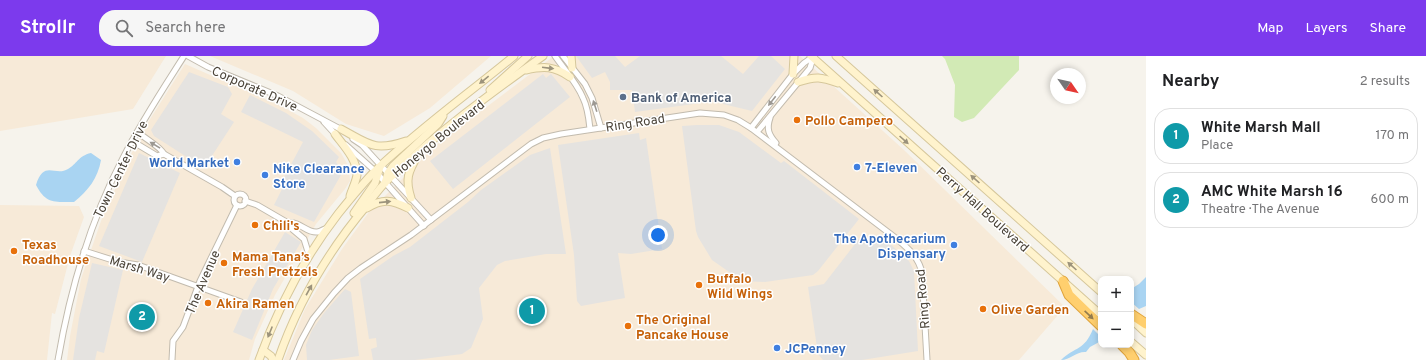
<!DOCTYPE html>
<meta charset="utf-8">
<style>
:root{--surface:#fff;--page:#f6f6f6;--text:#202124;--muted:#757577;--line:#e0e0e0;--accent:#7c3aed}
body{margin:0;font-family:Overpass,sans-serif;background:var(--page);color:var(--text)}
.controls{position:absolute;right:12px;bottom:12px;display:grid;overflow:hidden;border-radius:8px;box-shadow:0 2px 6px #0003}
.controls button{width:36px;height:36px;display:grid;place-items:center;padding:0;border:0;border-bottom:1px solid var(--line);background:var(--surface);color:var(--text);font:20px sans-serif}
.compass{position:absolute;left:1050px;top:12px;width:36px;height:36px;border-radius:50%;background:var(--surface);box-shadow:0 2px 6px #0003;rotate:124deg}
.you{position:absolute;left:658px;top:179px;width:14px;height:14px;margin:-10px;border:3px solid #fff;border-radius:50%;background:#1a73e8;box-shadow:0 0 0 6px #1a73e833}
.badge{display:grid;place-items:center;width:26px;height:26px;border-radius:50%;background:var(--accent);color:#fff;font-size:13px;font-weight:700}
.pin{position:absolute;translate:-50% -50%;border:2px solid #fff;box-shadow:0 1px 4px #0006}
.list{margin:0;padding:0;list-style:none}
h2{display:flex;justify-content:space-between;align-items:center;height:52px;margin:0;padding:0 16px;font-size:17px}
h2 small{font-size:13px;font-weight:400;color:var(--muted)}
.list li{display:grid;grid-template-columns:26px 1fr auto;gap:12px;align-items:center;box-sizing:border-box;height:56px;margin:0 8px 8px;padding:0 8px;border:1px solid var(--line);border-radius:16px}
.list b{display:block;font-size:15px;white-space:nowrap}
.list p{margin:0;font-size:13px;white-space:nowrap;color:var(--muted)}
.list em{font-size:13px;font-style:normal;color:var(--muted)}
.icon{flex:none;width:22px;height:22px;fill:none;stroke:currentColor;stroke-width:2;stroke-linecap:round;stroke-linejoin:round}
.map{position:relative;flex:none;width:1146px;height:304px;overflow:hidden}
header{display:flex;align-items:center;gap:24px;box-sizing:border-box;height:56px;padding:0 20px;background:var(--accent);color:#fff}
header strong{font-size:19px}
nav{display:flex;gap:22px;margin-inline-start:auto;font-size:14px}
.search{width:280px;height:36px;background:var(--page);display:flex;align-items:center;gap:10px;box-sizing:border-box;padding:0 14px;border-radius:16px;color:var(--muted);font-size:15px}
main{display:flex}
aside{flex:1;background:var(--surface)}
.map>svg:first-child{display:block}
</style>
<header>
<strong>Strollr</strong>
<div class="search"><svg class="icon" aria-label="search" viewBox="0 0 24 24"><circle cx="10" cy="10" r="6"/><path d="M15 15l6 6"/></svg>Search here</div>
<nav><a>Map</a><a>Layers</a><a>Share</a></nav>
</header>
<main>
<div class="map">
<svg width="1146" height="304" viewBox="0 0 1146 304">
<rect width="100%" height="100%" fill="#f6f3ec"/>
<g fill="#f7ead8">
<polygon points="0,0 166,0 133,53 0,75"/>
<polygon points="210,0 491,0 430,52 384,80 346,68 293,35"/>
<polygon points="554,0 800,0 904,94 1065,251 1019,304 284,304 305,253 342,193 369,156 435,90"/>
<polygon points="185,8 281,50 303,62 316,72 341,97 349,111 350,125 345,133 316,168 275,239 255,283 249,304 67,304 70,280 81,223 101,165 128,104 145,71"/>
<polygon points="0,149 79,150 84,161 70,200 55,258 52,257 47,304 0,304"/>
</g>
<polygon fill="#d2eab5" points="942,0 1019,0 1019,14 974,62 962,66 954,61 955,29 945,3"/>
<g fill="#e5e3e0">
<polygon points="576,0 615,0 625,11 640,0 721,0 743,18 759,0 771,0 785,13 752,55 723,48 722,43 700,39 701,47 635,56 632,34 610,34 610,26 605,16 592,22"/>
<polygon points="189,16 228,31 232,38 221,58 234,66 204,112 154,80 151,74"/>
<polygon points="543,18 546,22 551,18 570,41 453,133 430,105"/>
<polygon points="250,39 286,57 312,75 339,101 336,106 340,112 341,119 314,166 274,149 282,133 279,131 303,86 241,56"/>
<polygon points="697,69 719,69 739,76 781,107 784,105 859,163 818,215 813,219 765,226 742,225 712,204 698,181 696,175 682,70"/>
<polygon points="639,77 640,84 646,82 662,193 631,198 618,197 625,242 581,250 577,245 574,199 558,89"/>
<polygon points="550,92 566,198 546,198 505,205 497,209 479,232 483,263 471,292 462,298 415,304 373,304 371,293 377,291 376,282 369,283 360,223 393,200 410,191 468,146 481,134 530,99"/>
<polygon points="139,97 180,117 142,206 99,190"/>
<polygon points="285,176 301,186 273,233 252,284 233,276 252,233"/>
<polygon points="881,180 909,205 914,215 918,295 862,304 823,304 818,298 808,231 824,228 859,183"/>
<polygon points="92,207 123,214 104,297 97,295 95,304 73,304 79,262"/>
<polygon points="345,233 351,236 359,300 329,304 307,304 306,289 312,274 324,257"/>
</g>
<g fill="#a9d4f2">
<path d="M91,97L101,104C98,122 88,135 74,146C54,146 46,148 36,129C44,103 55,121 68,113C77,108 78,100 91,97Z"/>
<polygon points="1146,221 1146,250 1139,253 1131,246 1131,233 1139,228"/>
<path d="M1093,273L1101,281V285L1090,291L1086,296C1077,295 1070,304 1061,304C1076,290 1084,295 1093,273Z"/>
</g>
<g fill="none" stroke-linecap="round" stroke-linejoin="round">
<g stroke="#c2bbae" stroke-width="7">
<g id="street">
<polyline points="188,0 208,11 278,40 344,75"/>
<path d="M555,0C564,13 577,27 583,42C588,52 589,63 590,73"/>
<polyline points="563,0 585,28 592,42 601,72"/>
<path d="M770,62C766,73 769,79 776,87"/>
<polyline points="324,66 336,79"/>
<polyline points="751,72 793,18 804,7 814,0"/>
<polyline points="757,76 810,12 813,2"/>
<polyline points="353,83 362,89 431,164"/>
<path d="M132,85L157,100L164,98C160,90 145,83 138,76"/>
<polyline points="346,89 375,115 424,170"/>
<polyline points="164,98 222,131 235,140"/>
<circle cx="240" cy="144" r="6"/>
<polyline points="245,145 257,149 288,167 291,172 304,183 309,199"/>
<path d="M288,167C300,165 306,177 317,176C320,176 324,173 327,172"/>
<polyline points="84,195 119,206 138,209 241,246"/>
<path d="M58,304C70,234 90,165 123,102C141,66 163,33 184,0"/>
<polyline points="172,304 173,285 183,271 200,225 237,149"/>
<path d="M293,304L301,285L313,263L334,237L348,222L361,212L411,179L531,88L543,82L561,78L700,57L724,59L738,64L751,72L897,183C909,193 919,202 922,217L927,304"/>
</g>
</g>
<g stroke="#d6c79b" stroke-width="9">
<g id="secondary">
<polyline points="571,0 572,12"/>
<polyline points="811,0 1101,259"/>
<polyline points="836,0 1101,236"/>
<path d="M526,14C544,10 554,10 570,21"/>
<polyline points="793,18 794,0"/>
<path d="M798,26C816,20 821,21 838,27"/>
<polyline points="490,34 528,0"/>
<path d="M341,73C369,88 374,96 406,85"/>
<path d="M335,78C343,89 357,103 357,119C356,126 352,133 350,140"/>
<polyline points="385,127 388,117 393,110 438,68 443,60"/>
<path d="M411,142C405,123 408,116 418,99"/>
<path d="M367,152C383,142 392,144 408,152"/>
<polyline points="354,157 375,127 380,111"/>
<polyline points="1131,263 1146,277"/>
<polyline points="1131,286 1146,299"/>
<polyline points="263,294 271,300 273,304"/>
<path d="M259,304C278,251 304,202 338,158C350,143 362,128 376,114C419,73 468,38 514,0"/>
<path d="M278,304C298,246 329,194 368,148C375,138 383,128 392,120C438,76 491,37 543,0"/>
</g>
</g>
<g stroke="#e0a43c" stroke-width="11">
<g id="highway">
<polyline points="1063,225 1069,239 1101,270"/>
<polyline points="1131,258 1146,268"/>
<polyline points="1122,289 1129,296 1134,304"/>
</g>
</g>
<use href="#street" stroke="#fff" stroke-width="5"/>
<use href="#secondary" stroke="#fff3cd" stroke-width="7"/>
<use href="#highway" stroke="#ffcf6e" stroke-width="9"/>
</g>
<defs><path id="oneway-solid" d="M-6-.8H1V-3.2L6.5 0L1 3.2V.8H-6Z"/></defs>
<g fill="#9c937c">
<use href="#oneway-solid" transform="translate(548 12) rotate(7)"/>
<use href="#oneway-solid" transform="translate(484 24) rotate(141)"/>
<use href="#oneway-solid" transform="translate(878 37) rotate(-138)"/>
<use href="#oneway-solid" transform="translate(904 84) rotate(42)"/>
<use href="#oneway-solid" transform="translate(975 123) rotate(-138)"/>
<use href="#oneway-solid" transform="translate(385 146) rotate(-6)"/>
<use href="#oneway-solid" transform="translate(1072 210) rotate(-138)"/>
<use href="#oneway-solid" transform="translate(309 234) rotate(-61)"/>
<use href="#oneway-solid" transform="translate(270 276) rotate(112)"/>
</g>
<g fill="#9c9892">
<use href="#oneway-solid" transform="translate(772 45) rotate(128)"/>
<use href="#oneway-solid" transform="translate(595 50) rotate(-108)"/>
<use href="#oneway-solid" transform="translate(155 89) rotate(-149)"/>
</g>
<use fill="#937c4e" href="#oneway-solid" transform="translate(1089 259) rotate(43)"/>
<circle fill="#5c6f8a" stroke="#fff" stroke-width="1.5" cx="623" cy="41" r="4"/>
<g fill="#e8710a" stroke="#fff" stroke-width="1.5">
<circle cx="797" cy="64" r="4"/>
<circle cx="255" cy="169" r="4"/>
<circle cx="14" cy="195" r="4"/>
<circle cx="224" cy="207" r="4"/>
<circle cx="699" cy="229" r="4"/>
<circle cx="208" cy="247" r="4"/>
<circle cx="983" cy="253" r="4"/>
<circle cx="628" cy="270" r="4"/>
</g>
<g fill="#3f7fe0" stroke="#fff" stroke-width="1.5">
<circle cx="237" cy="106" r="4"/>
<circle cx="857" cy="111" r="4"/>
<circle cx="265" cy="119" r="4"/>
<circle cx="954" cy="189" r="4"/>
<circle cx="777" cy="292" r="4"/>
</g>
<g text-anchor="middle" stroke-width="3" stroke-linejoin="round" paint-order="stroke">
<g font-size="13" fill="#4b4439" stroke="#fff">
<text transform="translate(255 32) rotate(24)" y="5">Corporate Drive</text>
<text transform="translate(635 66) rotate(-9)" y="5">Ring Road</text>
<text transform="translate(438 82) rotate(-39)" y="5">Honeygo Boulevard</text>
<text transform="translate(120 113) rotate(-64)" y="5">Town Center Drive</text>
<text transform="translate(983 153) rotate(42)" y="5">Perry Hall Boulevard</text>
<text transform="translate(140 212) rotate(17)" y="5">Marsh Way</text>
<text transform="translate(202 226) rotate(-67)" y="5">The Avenue</text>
<text transform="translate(922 243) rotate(-95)" y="5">Ring Road</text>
</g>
<g font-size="13" font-weight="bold" fill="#4e5e75" stroke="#fff" text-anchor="start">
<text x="631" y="46">Bank of America</text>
</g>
<g font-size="13" font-weight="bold" fill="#c56008" stroke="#fff" text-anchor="start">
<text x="805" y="69">Pollo Campero</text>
<text x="263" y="174">Chili's</text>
<text x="22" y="193">Texas<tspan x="22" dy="15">Roadhouse</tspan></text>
<text x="232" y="205">Mama Tana’s<tspan x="232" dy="15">Fresh Pretzels</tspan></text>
<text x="707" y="227">Buffalo<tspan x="707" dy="15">Wild Wings</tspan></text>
<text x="216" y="252">Akira Ramen</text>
<text x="991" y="258">Olive Garden</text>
<text x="636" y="268">The Original<tspan x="636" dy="15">Pancake House</tspan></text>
</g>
<g font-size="13" font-weight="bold" fill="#366cbe" stroke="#fff" text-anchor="start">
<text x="229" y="111" text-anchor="end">World Market</text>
<text x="865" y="116">7-Eleven</text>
<text x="273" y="117">Nike Clearance<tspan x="273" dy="15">Store</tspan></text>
<text x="946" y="187" text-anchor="end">The Apothecarium<tspan x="946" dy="15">Dispensary</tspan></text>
<text x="785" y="297">JCPenney</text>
</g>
</g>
</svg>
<div class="controls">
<button>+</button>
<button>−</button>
</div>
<svg class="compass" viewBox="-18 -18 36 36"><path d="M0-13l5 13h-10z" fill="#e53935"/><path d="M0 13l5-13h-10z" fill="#757577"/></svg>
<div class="you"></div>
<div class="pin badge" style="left:532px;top:255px;background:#0f9aa8">1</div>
<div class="pin badge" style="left:142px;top:261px;background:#0f9aa8">2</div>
</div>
<aside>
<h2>Nearby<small>2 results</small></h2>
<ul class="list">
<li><span class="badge" style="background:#0f9aa8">1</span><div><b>White Marsh Mall</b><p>Place</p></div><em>170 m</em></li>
<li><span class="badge" style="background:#0f9aa8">2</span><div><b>AMC White Marsh 16</b><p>Theatre · The Avenue</p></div><em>600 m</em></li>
</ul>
</aside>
</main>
